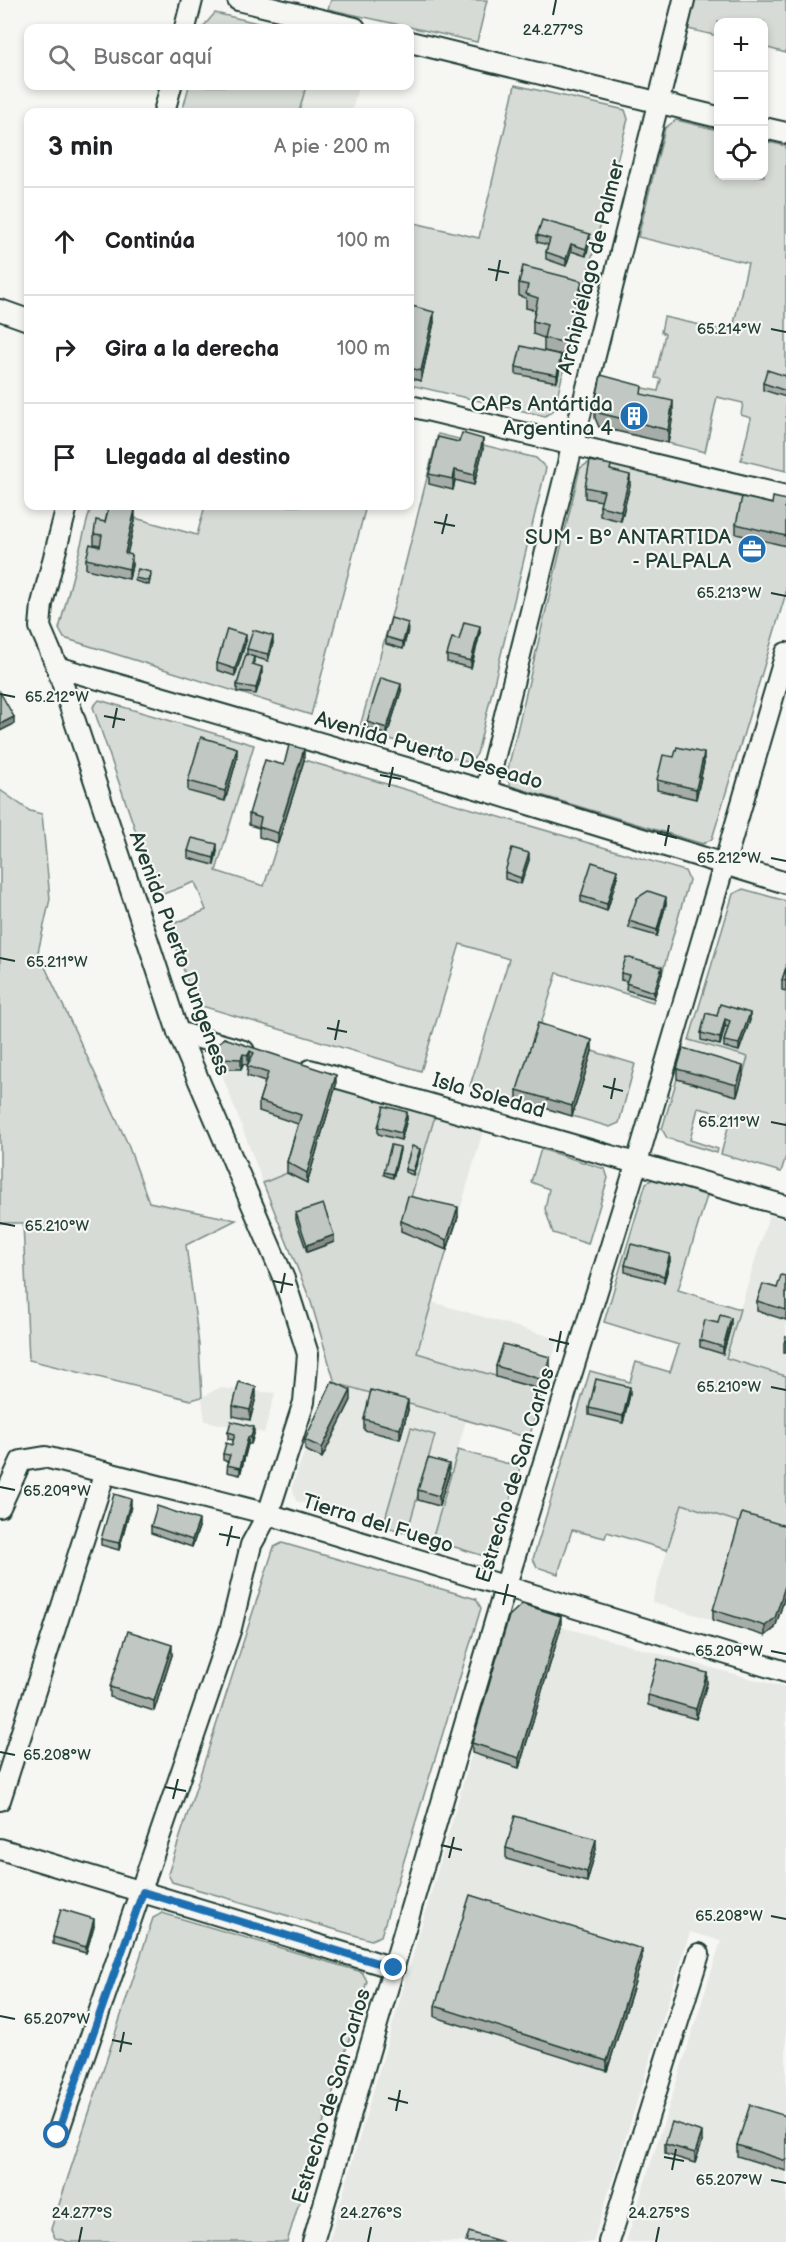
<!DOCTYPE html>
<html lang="es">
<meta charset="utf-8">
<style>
:root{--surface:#fff;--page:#f2f2f2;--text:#202124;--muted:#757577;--line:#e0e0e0}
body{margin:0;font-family:"Balsamiq Sans",sans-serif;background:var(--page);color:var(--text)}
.controls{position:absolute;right:18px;top:18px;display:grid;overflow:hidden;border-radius:12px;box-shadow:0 3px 9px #0003}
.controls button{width:54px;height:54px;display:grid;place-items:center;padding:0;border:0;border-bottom:2px solid var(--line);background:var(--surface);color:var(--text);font:30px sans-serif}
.stop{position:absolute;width:18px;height:18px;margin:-14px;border:4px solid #1f6fb2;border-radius:50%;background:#fff}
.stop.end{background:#1f6fb2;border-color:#fff;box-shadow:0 2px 6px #0008}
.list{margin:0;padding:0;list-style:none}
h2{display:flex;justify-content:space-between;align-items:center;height:78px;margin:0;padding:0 24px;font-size:26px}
h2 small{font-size:20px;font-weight:400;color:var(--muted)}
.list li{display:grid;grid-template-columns:39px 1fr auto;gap:18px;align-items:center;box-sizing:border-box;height:108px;padding:0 24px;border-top:2px solid var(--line)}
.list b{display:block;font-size:22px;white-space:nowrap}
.list em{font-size:20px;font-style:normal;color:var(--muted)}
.icon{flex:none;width:33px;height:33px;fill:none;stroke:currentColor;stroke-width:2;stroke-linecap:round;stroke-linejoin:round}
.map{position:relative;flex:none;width:786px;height:2242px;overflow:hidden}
.search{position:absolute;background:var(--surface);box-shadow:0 3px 9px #0003;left:24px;top:24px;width:390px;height:66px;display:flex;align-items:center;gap:15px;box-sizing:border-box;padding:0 21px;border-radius:12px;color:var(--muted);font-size:22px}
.panel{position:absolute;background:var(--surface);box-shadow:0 3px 9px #0003;left:24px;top:108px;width:390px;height:402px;border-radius:12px}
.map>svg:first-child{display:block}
</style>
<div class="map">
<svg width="786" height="2242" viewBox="0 0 786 2242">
<rect width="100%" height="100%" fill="#f6f6f2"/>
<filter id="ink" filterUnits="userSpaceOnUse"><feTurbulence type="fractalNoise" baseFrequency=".0167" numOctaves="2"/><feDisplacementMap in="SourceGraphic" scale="12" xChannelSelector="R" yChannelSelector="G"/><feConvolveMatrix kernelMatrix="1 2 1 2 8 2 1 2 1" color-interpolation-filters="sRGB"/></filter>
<g filter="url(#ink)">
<g fill="#e6e8e4">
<polygon points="306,86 358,86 352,112 299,112"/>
<polygon points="689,1040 748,1057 743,1076 683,1058"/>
<polygon points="250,1061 254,1063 301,1125 287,1173 263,1183 220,1069 241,1069 243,1064 248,1065"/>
<polygon points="435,1116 483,1131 458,1217 408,1206"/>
<polygon points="769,1215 786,1220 786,1376 725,1358"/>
<polygon points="432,1302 558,1339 550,1367 503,1354 496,1377 417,1353"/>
<polygon points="335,1383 466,1420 432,1540 407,1533 435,1436 411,1429 383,1526 296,1501 292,1487 305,1450 323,1458 350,1400"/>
<polygon points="219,1388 275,1393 264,1433 205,1421 202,1397"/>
<polygon points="681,1504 742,1523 713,1620 652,1602"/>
<polygon points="561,1627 786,1688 786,2242 626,2242 721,1941 690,1932 593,2242 329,2242 472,1753 519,1768"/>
</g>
<g fill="#d6dbd6" stroke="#7a8c85" stroke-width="1.5">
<polygon points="331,0 487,0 477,42 328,9"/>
<polygon points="695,0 786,0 786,53 764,47 764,22 718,22 718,36 688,29"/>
<polygon points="215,13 279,28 202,28"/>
<polygon points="515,85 625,110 628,119 582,295 524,279 528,298 526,308 538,311 547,339 544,351 567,356 554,410 545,416 410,385 410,222 479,238"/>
<polygon points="189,86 306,86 299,112 182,112"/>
<polygon points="676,120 718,130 718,176 764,176 764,141 786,146 786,471 741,460 751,418 741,415 743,403 717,397 705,452 668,443 673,414 603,380 658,391 661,379 655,378 665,334 661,332 664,317 732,332 748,263 638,237 665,128"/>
<polygon points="438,434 536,458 546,468 477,754 470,763 359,730 400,585"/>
<polygon points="593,460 786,509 786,593 712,839 703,844 511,786 506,777 580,468"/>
<polygon points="91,506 197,535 205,506 366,506 311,715 64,638 59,629"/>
<polygon points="99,700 254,745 216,871 264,886 304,760 685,871 689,880 662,974 626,964 621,980 629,982 627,990 654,998 653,1002 557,973 517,1100 470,1086 509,959 460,944 421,1071 195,1004 169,926 206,910 195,882 158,896 93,707"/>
<polygon points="0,790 30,811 42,814 50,899 38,952 127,1142 149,1202 236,1220 186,1245 199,1345 202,1397 191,1400 29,1360 23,1223 0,1223"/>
<polygon points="743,889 786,901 786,1156 781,1172 721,1154 731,1116 698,1108 690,1140 718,1149 717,1153 667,1138 662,1129 677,1079 737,1095 748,1057 689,1040 733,894"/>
<polygon points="592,1051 635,1064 619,1123 610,1127 572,1116"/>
<polygon points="336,1085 435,1116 401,1231 447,1250 417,1353 543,1390 529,1438 335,1383 311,1302 263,1183 287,1173 307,1183"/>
<polygon points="541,1149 605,1169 608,1178 588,1244 553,1233 545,1209 549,1189 531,1182"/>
<polygon points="655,1178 707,1196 678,1290 740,1309 726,1358 786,1376 786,1537 682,1504 667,1550 607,1532 605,1538 572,1530 558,1574 537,1567 533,1559 590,1371 630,1382 636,1362 670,1372 679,1345 604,1322 646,1183"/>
<polygon points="411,1428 435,1435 407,1533 383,1526"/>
<polygon points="458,1450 520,1467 495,1552 487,1557 432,1540"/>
<polygon points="282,1543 476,1599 481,1608 381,1936 371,1940 172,1882 168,1874 274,1547"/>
<polygon points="162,1913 362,1972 367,1981 287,2242 69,2242 55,2238 51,2229 153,1918"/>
</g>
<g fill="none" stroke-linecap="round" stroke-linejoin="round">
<g stroke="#1f3d34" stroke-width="24">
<g id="minor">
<polyline points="238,0 355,28"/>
<polyline points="185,28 192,0"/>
<polyline points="410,42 718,117"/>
<polyline points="164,112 171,86"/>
<polyline points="764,128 786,133"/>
<polyline points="0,310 28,320"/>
<polyline points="410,406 786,496"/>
<polyline points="57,667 486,791 786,883"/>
<polyline points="486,791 684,0"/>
<polyline points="178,1032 244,1051"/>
<polyline points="310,1070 786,1206"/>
<polyline points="0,1507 21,1461 45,1457 268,1514 786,1672"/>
<polyline points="0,1800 105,1472"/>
<polyline points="0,1849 394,1968"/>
<polyline points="57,2135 231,1628 251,1545 268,1514 304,1402 308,1354 284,1279 178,1032 57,667 40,627 42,604 67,506"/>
<polyline points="313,2242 505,1588 637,1162 786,653"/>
<polyline points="609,2242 699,1954"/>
</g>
</g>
<use href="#minor" stroke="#f6f6f2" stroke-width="20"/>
</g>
<g fill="#a6aca8" stroke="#1f3d34" stroke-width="1.5">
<polygon points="537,235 590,241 586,256 571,251 566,266 546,259 546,252 548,245 537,242"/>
<polygon points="519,283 582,295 567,356 544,351 544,338 533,334 533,321 535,310 526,308 526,298 519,296"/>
<polygon points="410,316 434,322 421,381 410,378"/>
<polygon points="561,362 557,382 516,374 516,367"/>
<polygon points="786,376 786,397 763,390 763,383"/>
<polygon points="595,404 673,414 668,443 599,427 595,418"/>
<polygon points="483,449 474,485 455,480 453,490 429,484 429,474"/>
<polygon points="611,470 630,485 621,521 600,516 600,506 602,501 585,498 585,487"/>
<polygon points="786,500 786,546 736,534 736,524 772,504"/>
<polygon points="135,521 127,553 132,565 129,579 86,569 86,559 100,547 100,545 94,544 94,534 105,522"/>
<polygon points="151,575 149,585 135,581 135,578"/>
<polygon points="408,630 403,649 386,644 386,637"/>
<polygon points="480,633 471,668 447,662 447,655 459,640"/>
<polygon points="246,641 235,676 217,670 217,663"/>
<polygon points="273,643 268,661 254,657 254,664 262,674 256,694 237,692 237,685 247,655 247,649"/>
<polygon points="401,691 387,735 367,728 367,722"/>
<polygon points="237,758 225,801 188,791 188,781"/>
<polygon points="304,760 278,843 259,837 259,828 249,825 249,814 284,765"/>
<polygon points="704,763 696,799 657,790 657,780"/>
<polygon points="188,851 217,851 214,865 188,858"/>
<polygon points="529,860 521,884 505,879 505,872"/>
<polygon points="617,877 607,911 581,902 581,896"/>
<polygon points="666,904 657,936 629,928 629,921"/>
<polygon points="786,968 786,991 782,990 782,980"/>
<polygon points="621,973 662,974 654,998 626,990 627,981 621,980"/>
<polygon points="717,1016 750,1020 739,1051 724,1047 724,1041 728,1027 725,1026 720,1045 701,1040 701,1033"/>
<polygon points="224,1038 336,1085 307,1183 287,1173 287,1162 298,1124 259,1111 259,1101 265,1082 247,1076 248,1065 243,1064 241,1069 220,1069 216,1057 216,1046"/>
<polygon points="592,1051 572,1116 517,1100 517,1090"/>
<polygon points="677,1069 743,1076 737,1096 677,1079"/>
<polygon points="407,1119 401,1140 378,1134 378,1127"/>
<polygon points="400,1150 393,1178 384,1175 384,1172"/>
<polygon points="420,1153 413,1175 405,1172 405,1169"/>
<polygon points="296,1213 334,1242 307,1252 296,1220"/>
<polygon points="458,1217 447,1250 401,1231 401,1221"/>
<polygon points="670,1261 664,1282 625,1272 625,1265"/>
<polygon points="786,1276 786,1320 757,1311 757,1301 777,1288"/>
<polygon points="718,1323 731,1325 723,1354 700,1347 700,1340"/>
<polygon points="786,1336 786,1353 784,1353 784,1343"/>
<polygon points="496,1366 550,1367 543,1390 496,1377"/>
<polygon points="630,1394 623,1423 589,1415 589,1408"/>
<polygon points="256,1397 250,1420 233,1416 233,1406"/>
<polygon points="351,1400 322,1458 305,1450 305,1440"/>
<polygon points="408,1410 400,1439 364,1430 364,1419"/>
<polygon points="228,1432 254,1434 251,1444 248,1444 240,1475 227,1472 228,1462 223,1460 223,1454 232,1445 234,1440 228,1439"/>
<polygon points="449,1474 439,1506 418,1500 418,1490"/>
<polygon points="131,1506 119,1550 101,1545 101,1539"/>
<polygon points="151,1526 199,1527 192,1547 151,1533"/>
<polygon points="786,1526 786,1593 775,1628 765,1636 713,1620 713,1610"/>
<polygon points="561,1627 519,1768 472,1753 472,1743"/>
<polygon points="172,1655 154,1711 110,1697 110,1687"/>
<polygon points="707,1683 696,1719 648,1705 648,1695"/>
<polygon points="506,1848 596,1849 587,1882 506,1859"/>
<polygon points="94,1926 86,1953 53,1944 53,1937"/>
<polygon points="642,1959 607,2071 435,2017 435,2006"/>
<polygon points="786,2116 786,2171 737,2156 737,2145"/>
<polygon points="702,2142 695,2163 665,2154 665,2144"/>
</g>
<g fill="#878c88" stroke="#1f3d34" stroke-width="1.5">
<polygon points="590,234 590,241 586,256 586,249"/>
<polygon points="571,244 571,251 566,266 566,259"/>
<polygon points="582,281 582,295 567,356 567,343"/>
<polygon points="434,312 434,322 421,381 421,371"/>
<polygon points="561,355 561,362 557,382 557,375"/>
<polygon points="673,401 673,414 668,443 668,430"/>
<polygon points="483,439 483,449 474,485 474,475"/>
<polygon points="455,470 455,480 453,490 453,479"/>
<polygon points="630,475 630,485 621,521 621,511"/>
<polygon points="135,510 135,521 125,563 125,553"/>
<polygon points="132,555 132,565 129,579 129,569"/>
<polygon points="408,623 408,630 403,649 403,642"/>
<polygon points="480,626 480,633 471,668 471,661"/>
<polygon points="246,635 246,641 235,676 235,669"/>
<polygon points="273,636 273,643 268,661 268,654"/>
<polygon points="262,667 262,674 256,694 256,688"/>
<polygon points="401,684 401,691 387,735 387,728"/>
<polygon points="14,717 14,724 0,731 0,724"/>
<polygon points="237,748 237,758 225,801 225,791"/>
<polygon points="304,749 304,760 278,843 278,833"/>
<polygon points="704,753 704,763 696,799 696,789"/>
<polygon points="217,844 217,851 214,865 214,858"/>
<polygon points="529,853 529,860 521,884 521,878"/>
<polygon points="617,870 617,877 607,911 607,904"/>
<polygon points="666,897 666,904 657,936 657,930"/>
<polygon points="662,967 662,974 654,998 654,992"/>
<polygon points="750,1013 750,1020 739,1051 739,1044"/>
<polygon points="725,1019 725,1026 720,1045 720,1038"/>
<polygon points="592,1040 592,1051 572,1116 572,1106"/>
<polygon points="250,1051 250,1061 248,1065 248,1055"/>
<polygon points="243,1054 243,1064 241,1069 241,1059"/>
<polygon points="743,1066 743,1076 737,1096 737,1085"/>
<polygon points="336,1075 336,1085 307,1183 307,1173"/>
<polygon points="407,1112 407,1119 401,1140 401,1133"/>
<polygon points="400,1147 400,1150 393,1178 393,1174"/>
<polygon points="420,1149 420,1153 413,1175 413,1171"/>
<polygon points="458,1207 458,1217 447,1250 447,1240"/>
<polygon points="334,1235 334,1242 307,1252 307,1245"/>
<polygon points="670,1254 670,1261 664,1282 664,1276"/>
<polygon points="731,1318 731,1325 723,1354 723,1347"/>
<polygon points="550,1357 550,1367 543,1390 543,1380"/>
<polygon points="256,1387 256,1397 250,1420 250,1410"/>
<polygon points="630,1387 630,1394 623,1423 623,1416"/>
<polygon points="351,1390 351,1400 322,1458 322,1448"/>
<polygon points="408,1400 408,1410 400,1439 400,1429"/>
<polygon points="254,1427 254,1434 251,1444 251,1437"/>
<polygon points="248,1437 248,1444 240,1475 240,1468"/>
<polygon points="449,1464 449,1474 439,1506 439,1496"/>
<polygon points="131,1499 131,1506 119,1550 119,1543"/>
<polygon points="199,1520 199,1527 192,1547 192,1540"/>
<polygon points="786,1583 786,1593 775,1628 765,1636 765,1626"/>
<polygon points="561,1616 561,1627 519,1768 519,1758"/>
<polygon points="172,1645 172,1655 154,1711 154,1701"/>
<polygon points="707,1673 707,1683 696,1719 696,1709"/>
<polygon points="596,1839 596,1849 587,1882 587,1872"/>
<polygon points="94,1919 94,1926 86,1953 86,1947"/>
<polygon points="642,1949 642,1959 607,2071 607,2061"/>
<polygon points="702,2132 702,2142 695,2163 695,2153"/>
</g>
<g fill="#c1c8c3" stroke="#1f3d34" stroke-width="1.5">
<polygon points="542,220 590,234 586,249 571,244 566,259 546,252 550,239 537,235"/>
<polygon points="523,266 582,281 567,343 544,338 547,325 533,321 538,298 526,294 528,285 519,283"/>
<polygon points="412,306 434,312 421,371 410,368 410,316"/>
<polygon points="521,346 561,355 557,375 516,367"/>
<polygon points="767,370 786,376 786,391 763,383"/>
<polygon points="601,375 642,386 641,394 673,401 668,430 599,413 595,404"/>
<polygon points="462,433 483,439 474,475 455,470 453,479 429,474 438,437 459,442"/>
<polygon points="590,461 611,465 610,470 630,475 621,511 600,506 604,491 585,487"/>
<polygon points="742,497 772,504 773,497 786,500 785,508 786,508 786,536 736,524"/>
<polygon points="109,506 116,506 135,510 125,553 132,555 129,569 86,559 90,544 100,547 102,535 94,534 96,520 105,522"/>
<polygon points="138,569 151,572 149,581 135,578"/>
<polygon points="391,618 408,623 403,642 386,637"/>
<polygon points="464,622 480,626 471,661 447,655 452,638 459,640"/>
<polygon points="227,629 246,635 235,669 217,663"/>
<polygon points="253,630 273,636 268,654 247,649"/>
<polygon points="246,654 254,657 252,664 262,667 256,688 237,685"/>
<polygon points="381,678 401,684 387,728 367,722"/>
<polygon points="0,692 14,717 0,724"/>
<polygon points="201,737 237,748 225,791 188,781"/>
<polygon points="289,745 304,749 278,833 259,827 261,818 249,814 265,760 284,765"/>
<polygon points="677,747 704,753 696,789 657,780 663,755 674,757"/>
<polygon points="192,838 217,844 214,858 188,851"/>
<polygon points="512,848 529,853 521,878 505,872"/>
<polygon points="592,862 617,870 607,904 581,896"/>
<polygon points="648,891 666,897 657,930 629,921 637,898"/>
<polygon points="626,957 662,967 654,992 626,983 629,975 621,973"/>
<polygon points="786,968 786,981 782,980"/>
<polygon points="720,1004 750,1013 739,1044 724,1041 730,1021 725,1019 720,1038 701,1033 706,1013 717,1016"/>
<polygon points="538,1023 592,1040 572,1106 517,1090"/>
<polygon points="224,1038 336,1075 307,1173 287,1162 301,1115 259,1101 268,1073 247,1066 254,1053 250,1051 248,1055 243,1054 241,1059 220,1058 216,1046"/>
<polygon points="683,1048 743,1066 737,1085 677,1069"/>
<polygon points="384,1106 407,1112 401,1133 378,1127"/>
<polygon points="391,1145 400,1147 393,1174 384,1172"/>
<polygon points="412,1146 420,1149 413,1171 405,1169"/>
<polygon points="408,1196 458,1207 447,1240 401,1221"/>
<polygon points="323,1204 334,1235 307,1245 296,1213"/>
<polygon points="631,1244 670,1254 664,1276 625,1265"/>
<polygon points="781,1275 786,1276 786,1310 757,1301 763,1284 777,1288"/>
<polygon points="720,1315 731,1318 723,1347 700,1340 705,1320 718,1323"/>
<polygon points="503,1344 550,1357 543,1380 496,1366"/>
<polygon points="596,1379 630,1387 623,1416 589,1408"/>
<polygon points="332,1381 351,1390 322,1448 305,1440"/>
<polygon points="239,1382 256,1387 250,1410 233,1406"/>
<polygon points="371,1390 408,1400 400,1429 364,1419"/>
<polygon points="231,1421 254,1427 251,1437 248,1437 240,1468 227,1465 230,1455 223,1454 226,1443 232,1445 235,1434 228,1432"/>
<polygon points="428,1458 449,1464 439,1496 418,1490"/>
<polygon points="114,1494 131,1499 119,1543 101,1539"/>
<polygon points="157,1506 199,1520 192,1540 151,1526"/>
<polygon points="742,1513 786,1526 786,1583 775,1618 765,1626 713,1610"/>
<polygon points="522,1604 561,1616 519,1758 472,1743 509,1616"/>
<polygon points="128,1631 172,1645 154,1701 110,1687"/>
<polygon points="658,1659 707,1673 696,1709 648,1695"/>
<polygon points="515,1816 596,1839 587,1872 506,1848"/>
<polygon points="470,1895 642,1949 607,2061 435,2006"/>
<polygon points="61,1909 94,1919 86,1947 53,1937"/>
<polygon points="750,2105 786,2116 786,2161 737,2145"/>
<polygon points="672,2122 702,2132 695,2153 665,2144"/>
<polygon points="469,2232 503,2242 466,2242"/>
</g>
</g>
<g fill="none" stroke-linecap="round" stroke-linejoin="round" filter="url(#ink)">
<polyline stroke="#1f6fb2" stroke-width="8" points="57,2135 143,1892 394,1968"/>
</g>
<path fill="none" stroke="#1f3d34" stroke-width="2" d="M553,15L556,0M488,269L509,273M496,281L500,260M771,329L786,332M434,522L455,526M442,534L447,514M771,593L786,596M0,694L15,697M104,716L125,720M113,728L117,708M380,775L401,779M389,787L393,767M657,833L677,838M665,846L669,825M771,858L786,861M0,958L15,961M327,1028L347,1032M335,1040L339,1020M603,1086L623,1091M611,1099L615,1078M771,1122L786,1125M0,1223L15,1226M273,1281L293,1285M281,1293L285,1273M549,1339L569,1344M557,1352L561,1331M771,1387L786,1390M0,1487L15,1490M219,1534L240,1538M227,1546L232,1526M495,1592L516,1597M503,1605L508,1584M771,1651L786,1654M0,1752L15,1755M165,1787L186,1791M173,1799L178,1779M441,1845L462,1850M449,1858L454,1837M771,1916L786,1919M0,2016L15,2019M112,2040L132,2044M120,2052L124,2032M388,2098L408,2103M396,2111L400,2090M664,2157L684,2161M672,2170L676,2149M771,2180L786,2183M79,2242L82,2227M368,2242L371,2227M656,2242L659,2227"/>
<defs>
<g id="building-disc" transform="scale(1.5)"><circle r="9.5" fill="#1f6fb2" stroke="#f6f6f2"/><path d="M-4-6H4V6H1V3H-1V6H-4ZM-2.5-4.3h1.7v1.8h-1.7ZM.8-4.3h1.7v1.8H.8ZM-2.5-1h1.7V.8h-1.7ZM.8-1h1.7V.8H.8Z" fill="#fff"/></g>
<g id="office-disc" transform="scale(1.5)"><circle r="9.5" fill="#1f6fb2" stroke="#f6f6f2"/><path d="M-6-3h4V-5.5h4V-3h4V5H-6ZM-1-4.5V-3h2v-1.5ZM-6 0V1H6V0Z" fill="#fff"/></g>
</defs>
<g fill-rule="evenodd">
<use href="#building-disc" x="634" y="416"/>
<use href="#office-disc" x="752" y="549"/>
</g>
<g text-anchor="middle" stroke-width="4.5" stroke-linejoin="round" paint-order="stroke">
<g font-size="21" fill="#1f3d34" stroke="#f6f6f2">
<text transform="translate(591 267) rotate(-76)" y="7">Archipiélago de Palmer</text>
<text transform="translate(429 750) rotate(16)" y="7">Avenida Puerto Deseado</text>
<text transform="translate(180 953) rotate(70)" y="7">Avenida Puerto Dungeness</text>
<text transform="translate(489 1095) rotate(16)" y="7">Isla Soledad</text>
<text transform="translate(515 1475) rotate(-73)" y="7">Estrecho de San Carlos</text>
<text transform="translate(378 1523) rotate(17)" y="7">Tierra del Fuego</text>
<text transform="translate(331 2096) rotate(-73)" y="7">Estrecho de San Carlos</text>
</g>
<g font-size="21" fill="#1f3d34" stroke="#f6f6f2" text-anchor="end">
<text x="613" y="411">CAPs Antártida<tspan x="613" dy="24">Argentina 4</tspan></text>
<text x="731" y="544">SUM - Bº ANTARTIDA<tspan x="731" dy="24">- PALPALA</tspan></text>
</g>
</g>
<g font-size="15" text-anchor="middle" fill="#1f3d34" stroke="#f6f6f2" stroke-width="4.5" stroke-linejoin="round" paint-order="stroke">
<text x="553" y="35">24.277°S</text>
<text x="729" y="334">65.214°W</text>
<text x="729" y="598">65.213°W</text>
<text x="57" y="702">65.212°W</text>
<text x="729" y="863">65.212°W</text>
<text x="57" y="967">65.211°W</text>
<text x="729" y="1127">65.211°W</text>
<text x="57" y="1231">65.210°W</text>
<text x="729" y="1392">65.210°W</text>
<text x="57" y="1496">65.209°W</text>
<text x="729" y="1656">65.209°W</text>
<text x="57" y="1760">65.208°W</text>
<text x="729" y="1921">65.208°W</text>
<text x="57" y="2024">65.207°W</text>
<text x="729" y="2185">65.207°W</text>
<text x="82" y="2218">24.277°S</text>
<text x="371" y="2218">24.276°S</text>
<text x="659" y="2218">24.275°S</text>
</g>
</svg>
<div class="controls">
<button>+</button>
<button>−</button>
<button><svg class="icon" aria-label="locate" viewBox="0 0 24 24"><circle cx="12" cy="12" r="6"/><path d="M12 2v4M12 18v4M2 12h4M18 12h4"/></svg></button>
</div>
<div class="stop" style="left:57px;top:2135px"></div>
<div class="stop end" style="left:394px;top:1968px"></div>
<div class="search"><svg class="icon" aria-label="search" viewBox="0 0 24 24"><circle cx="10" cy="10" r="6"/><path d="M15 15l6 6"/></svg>Buscar aquí</div>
<section class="panel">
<h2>3 min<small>A pie · 200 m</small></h2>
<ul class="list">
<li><svg class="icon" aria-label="ahead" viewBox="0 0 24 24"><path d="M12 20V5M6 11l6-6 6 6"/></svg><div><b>Continúa</b></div><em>100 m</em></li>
<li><svg class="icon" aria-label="right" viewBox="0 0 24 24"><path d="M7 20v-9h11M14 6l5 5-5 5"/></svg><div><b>Gira a la derecha</b></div><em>100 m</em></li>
<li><svg class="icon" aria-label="arrive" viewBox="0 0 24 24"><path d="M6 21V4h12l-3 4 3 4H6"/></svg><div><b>Llegada al destino</b></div></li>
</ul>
</section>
</div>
